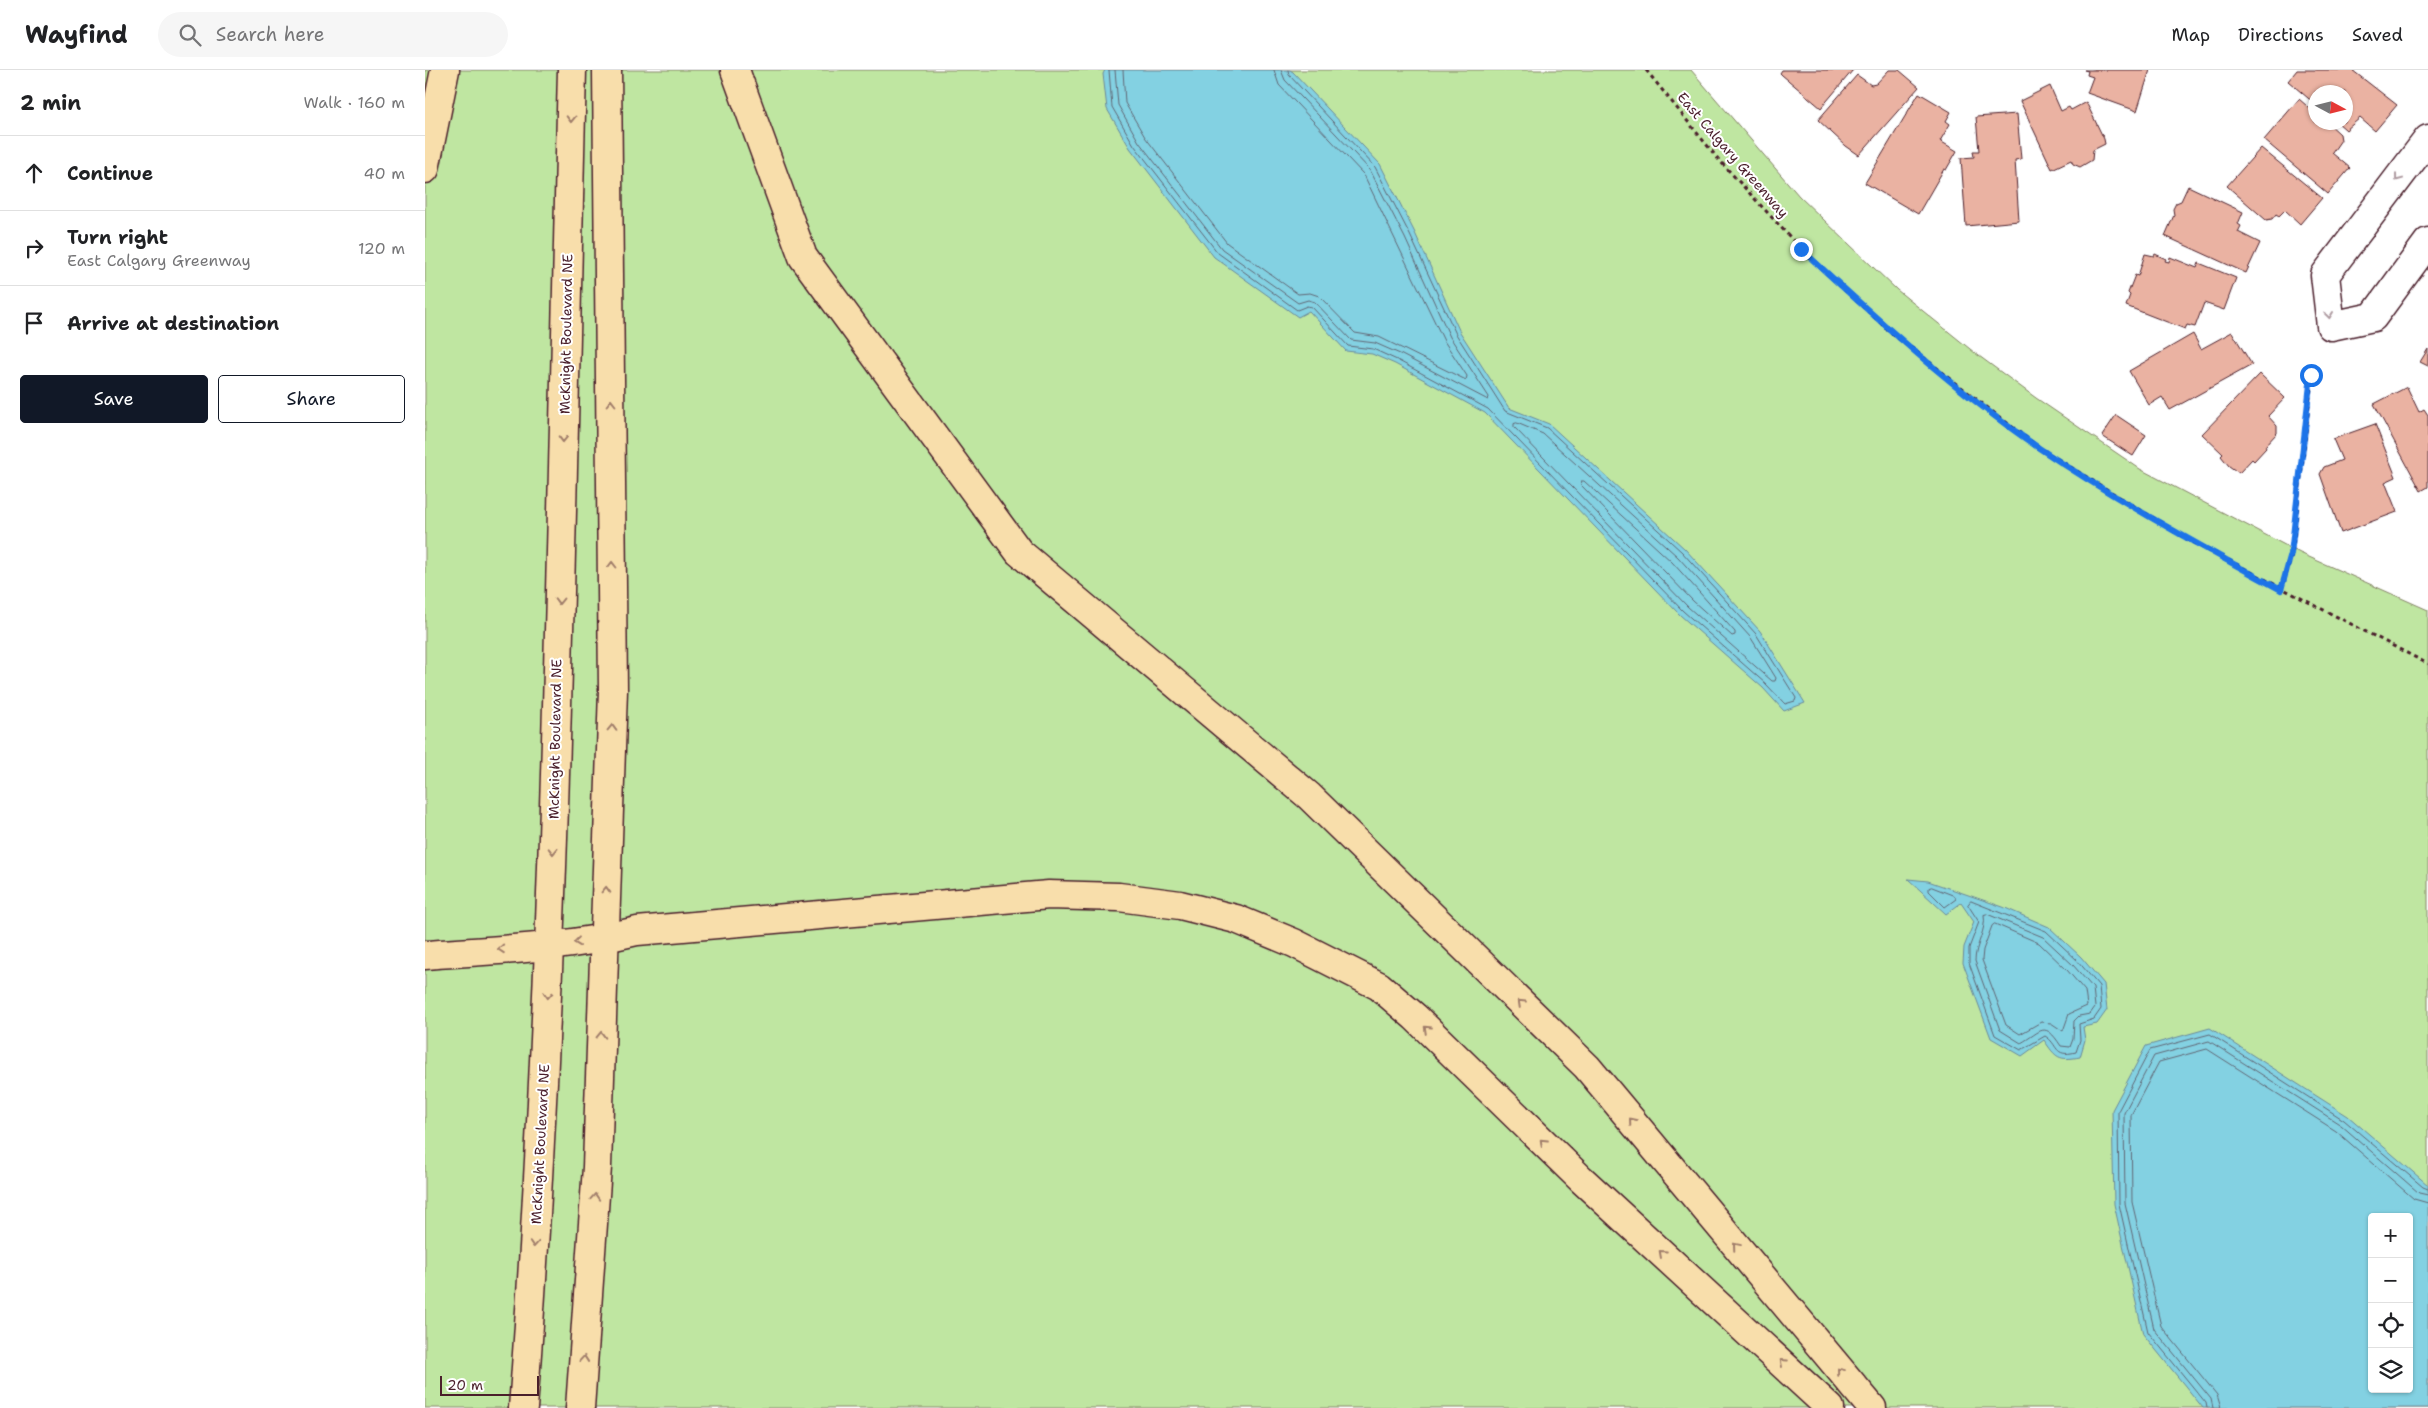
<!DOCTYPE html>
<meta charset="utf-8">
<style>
:root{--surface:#fff;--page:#f6f6f6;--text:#202124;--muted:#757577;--line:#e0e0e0;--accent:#111827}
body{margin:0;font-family:"Shantell Sans",sans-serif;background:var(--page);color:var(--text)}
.controls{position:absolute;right:15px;bottom:15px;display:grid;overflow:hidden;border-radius:5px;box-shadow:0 1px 4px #0004}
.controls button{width:45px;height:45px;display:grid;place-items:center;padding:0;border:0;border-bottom:1px solid var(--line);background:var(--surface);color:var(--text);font:25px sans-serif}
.compass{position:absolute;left:1883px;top:15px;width:45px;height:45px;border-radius:50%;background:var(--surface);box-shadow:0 1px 4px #0004;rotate:97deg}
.scale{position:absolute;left:15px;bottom:12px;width:99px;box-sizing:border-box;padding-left:5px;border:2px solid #4a1f2b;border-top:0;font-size:14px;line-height:18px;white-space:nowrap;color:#4a1f2b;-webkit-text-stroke:4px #fff;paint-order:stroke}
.stop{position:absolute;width:15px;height:15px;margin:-11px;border:4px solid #1a73e8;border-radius:50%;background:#fff}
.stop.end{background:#1a73e8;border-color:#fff;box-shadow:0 1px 5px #0008}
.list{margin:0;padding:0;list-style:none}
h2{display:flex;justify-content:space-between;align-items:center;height:65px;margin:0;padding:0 20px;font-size:21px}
h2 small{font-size:16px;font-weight:400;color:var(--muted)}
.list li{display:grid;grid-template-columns:32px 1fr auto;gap:15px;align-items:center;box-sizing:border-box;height:75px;padding:0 20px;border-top:1px solid var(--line)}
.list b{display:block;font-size:19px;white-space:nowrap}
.list p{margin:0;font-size:16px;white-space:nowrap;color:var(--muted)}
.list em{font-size:16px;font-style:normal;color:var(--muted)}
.actions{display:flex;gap:10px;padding:15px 20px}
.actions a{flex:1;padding:11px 0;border:1px solid var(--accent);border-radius:5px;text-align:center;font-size:18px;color:var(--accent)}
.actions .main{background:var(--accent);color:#fff}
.icon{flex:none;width:28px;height:28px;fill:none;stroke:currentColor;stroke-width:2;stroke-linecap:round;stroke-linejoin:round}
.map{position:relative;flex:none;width:2003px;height:1338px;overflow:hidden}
header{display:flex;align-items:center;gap:30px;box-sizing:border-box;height:70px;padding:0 25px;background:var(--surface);border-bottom:1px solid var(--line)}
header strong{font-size:24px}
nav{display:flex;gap:28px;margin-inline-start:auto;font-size:18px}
.search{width:350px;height:45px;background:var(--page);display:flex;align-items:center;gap:12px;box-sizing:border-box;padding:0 18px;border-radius:28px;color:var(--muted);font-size:19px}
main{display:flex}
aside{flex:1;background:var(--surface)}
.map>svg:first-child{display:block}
</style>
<header>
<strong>Wayfind</strong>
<div class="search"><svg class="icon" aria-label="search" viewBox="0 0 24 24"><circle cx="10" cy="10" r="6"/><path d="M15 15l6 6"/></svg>Search here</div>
<nav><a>Map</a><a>Directions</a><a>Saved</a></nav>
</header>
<main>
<aside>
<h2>2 min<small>Walk · 160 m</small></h2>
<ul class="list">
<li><svg class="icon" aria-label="ahead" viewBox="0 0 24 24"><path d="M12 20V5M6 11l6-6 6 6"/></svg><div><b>Continue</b></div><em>40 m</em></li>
<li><svg class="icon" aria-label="right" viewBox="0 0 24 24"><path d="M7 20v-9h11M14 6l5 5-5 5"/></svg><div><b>Turn right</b><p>East Calgary Greenway</p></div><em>120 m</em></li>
<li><svg class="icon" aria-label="arrive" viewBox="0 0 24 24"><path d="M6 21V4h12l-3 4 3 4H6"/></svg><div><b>Arrive at destination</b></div></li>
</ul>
<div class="actions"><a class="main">Save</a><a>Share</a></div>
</aside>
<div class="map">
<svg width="2003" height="1338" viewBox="0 0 2003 1338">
<rect width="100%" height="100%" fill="#fff"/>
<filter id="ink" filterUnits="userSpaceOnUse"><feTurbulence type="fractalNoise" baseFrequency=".02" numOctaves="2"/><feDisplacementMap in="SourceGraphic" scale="10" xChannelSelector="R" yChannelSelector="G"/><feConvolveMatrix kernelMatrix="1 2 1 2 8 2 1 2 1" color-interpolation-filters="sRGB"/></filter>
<g filter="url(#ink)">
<path fill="#bfe6a1" stroke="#848266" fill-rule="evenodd" d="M0,0H1266L1374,126L1472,220L1550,283L1611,328L1715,399L1875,483L2003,540V1338H0ZM1947,1147H1984V1319H1947Z"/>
<g fill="#83d1e2" stroke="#6c8a99" fill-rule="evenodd">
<polygon points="680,0 865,0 868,2 955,94 990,163 1035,262 1084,338 1124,354 1260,479 1335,561 1380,633 1359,641 1338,618 1255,545 1060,343 970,294 947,284 921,281 884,241 873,247 789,187 705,78 682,39 678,4"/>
<path d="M1483,809L1503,811L1578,837L1624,857L1656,887L1679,914L1682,940L1672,954L1658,957L1660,970L1655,987C1634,991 1631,988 1619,970L1597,986L1566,968L1538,893L1539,877L1549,852L1536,833L1521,844Z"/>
<path d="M1785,958L1923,1046L2003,1115V1338H1778L1718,1264L1689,1134L1687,1040L1721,976ZM1947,1147H1984V1319H1947Z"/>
</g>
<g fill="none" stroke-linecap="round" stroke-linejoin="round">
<g stroke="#616674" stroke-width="1">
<polyline points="684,0 687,37 709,75 793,183 872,240 882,236 887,237 923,276 948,279 972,290 1063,339 1258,541 1341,614 1360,634 1370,631 1371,628 1331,564 1257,482 1122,358 1080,341 1031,264 985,165 950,97 864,5 863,0"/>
<polyline points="690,0 693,35 714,72 797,179 873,233 883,230 890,232 926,270 950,273 975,284 1063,330 1064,327 1025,267 980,168 945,100 860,10 856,0"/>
<polyline points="698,0 700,33 720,67 802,173 873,224 885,223 894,226 930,263 954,267 1041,310 1042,306 1019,271 939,105 854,15 849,0"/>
<polygon points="1092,353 1118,364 1253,487 1326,568 1351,608 1350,611 1347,611 1263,537 1089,357 1089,354"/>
<polygon points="1156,411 1159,411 1247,492 1310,562 1310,565 1307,566 1268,531 1156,415"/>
<polygon points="1507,817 1530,826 1531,829 1520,837 1504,821 1504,818"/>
<path d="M1546,831L1621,861L1652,890L1674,916L1676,939L1669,949L1654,954L1655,970L1651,982C1628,988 1634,974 1620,966L1596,980L1570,965L1544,893V878L1554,852L1543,835Z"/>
<path d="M1562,844L1618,867L1648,895L1668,918L1670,937L1665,944L1654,946L1649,951L1648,969L1645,977L1636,976C1619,950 1617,961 1596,973L1575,960L1550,891C1550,875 1562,860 1559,845Z"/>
<polygon points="1570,854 1614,873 1642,900 1660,921 1662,936 1644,944 1638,961 1626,953 1616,952 1595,964 1581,955 1557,890 1558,880 1567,856"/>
<polyline points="1782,1338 1781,1333 1723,1262 1694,1134 1693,1041 1725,980 1785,964 1919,1050 1998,1117 2003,1119"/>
<polyline points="1788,1338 1786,1329 1729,1259 1700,1133 1699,1043 1729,986 1784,971 1916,1055 1994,1123 2003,1125"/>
<polyline points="1796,1338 1792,1325 1736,1256 1707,1132 1706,1045 1734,992 1782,979 1911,1061 1989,1129 2003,1133"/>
</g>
</g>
<g fill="#eab2a2" stroke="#4a1f2b">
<polygon points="1357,0 1428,0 1396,38 1357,5 1355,3"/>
<polygon points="1464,0 1474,0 1494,17 1434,85 1421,76 1393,50 1432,5 1446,15 1451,14"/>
<polygon points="1659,0 1725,0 1712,41 1662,23 1668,7 1662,5 1663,1"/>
<polygon points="1872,0 1927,0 1972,35 1950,61 1935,48 1921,60 1912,52 1920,52 1920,22 1890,22 1890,34 1863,11"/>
<polygon points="1625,16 1636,41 1644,37 1646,40 1661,32 1679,69 1680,74 1668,80 1667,90 1655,97 1648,94 1646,90 1627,99 1595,31"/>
<polygon points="1494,23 1526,42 1521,51 1525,54 1515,71 1532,81 1521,100 1519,99 1493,144 1440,113"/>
<polygon points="1874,29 1890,43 1890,52 1902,52 1915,64 1916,70 1907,83 1925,98 1903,124 1839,70"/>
<polygon points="1592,44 1596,89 1590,90 1594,151 1541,156 1536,88 1549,87 1548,81 1554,81 1551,47"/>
<polygon points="1836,78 1897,128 1875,154 1860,140 1854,146 1851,144 1847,149 1841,150 1802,116"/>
<polygon points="1763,116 1818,142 1813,154 1816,156 1813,162 1835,173 1821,203 1740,166 1749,145 1748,139 1751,133 1756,131"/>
<polygon points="1720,184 1729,186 1730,184 1741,189 1740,191 1744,192 1745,187 1772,198 1774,193 1811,208 1799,240 1779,233 1770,257 1762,255 1760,259 1701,236 1705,225 1703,223 1710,205 1713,206"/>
<polygon points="1807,262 1827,295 1745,340 1737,327 1724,335 1704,301 1768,264 1776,279"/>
<polygon points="2003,279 2003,296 1995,292"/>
<polygon points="1835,304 1860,328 1843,346 1852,356 1852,363 1840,376 1841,378 1829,391 1827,389 1814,403 1804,396 1796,386 1798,384 1777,364"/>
<polygon points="1982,317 1994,342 1999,339 2003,345 2003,417 1996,421 1949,334"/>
<polygon points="1691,345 1721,365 1708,386 1677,366"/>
<polygon points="1950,354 1971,407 1960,412 1972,442 1916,463 1895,404 1899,397 1917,390 1908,369"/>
</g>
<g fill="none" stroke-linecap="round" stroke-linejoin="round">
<g stroke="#4a1f2b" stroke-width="31">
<polyline id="street" points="2003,69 1900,205 1906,256 1948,247 2003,172"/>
</g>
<g stroke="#4a1f2b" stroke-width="31">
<g id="primary">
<path d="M98,1338C132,893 136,446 147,0"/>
<polyline points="155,1338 172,1097 188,620 182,0"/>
</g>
</g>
<g stroke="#4a1f2b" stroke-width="31">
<g id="highway">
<polyline points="310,0 378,187 594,482 884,726 1162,997 1447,1338"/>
<polyline points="0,99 20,0"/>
<path d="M0,885C71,880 143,878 212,861L624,825L694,827L755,835L811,849L869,873L954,916L990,947L1156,1109L1405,1338"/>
</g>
</g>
<g stroke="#4a1f2b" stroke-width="3" stroke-dasharray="4 4" stroke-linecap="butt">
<polyline points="1221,0 1294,90 1376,179 1467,263 1614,378 1764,470 2003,594"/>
<polyline points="1856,520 1867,484 1888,299"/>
</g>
<use href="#street" stroke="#fff" stroke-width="28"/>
<use href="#primary" stroke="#f8deab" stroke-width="28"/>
<use href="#highway" stroke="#f8deab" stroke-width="28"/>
</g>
<defs><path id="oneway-chevron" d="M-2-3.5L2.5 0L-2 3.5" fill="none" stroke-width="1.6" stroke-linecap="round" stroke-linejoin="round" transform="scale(1.25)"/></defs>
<g stroke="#a17e6b">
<use href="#oneway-chevron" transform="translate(146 49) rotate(91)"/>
<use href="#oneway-chevron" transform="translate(186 333) rotate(-90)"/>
<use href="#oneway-chevron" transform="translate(138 369) rotate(91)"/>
<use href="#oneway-chevron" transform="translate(187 495) rotate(-90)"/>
<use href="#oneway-chevron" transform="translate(134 531) rotate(91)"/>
<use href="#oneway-chevron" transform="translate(187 658) rotate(-88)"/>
<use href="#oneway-chevron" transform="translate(128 781) rotate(91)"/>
<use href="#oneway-chevron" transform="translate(181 820) rotate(-88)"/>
<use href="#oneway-chevron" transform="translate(152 872) rotate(173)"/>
<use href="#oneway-chevron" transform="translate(76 879) rotate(176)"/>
<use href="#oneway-chevron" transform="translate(123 925) rotate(93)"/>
<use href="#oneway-chevron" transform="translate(1096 933) rotate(-136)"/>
<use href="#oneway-chevron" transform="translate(1002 959) rotate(-136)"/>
<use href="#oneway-chevron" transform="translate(176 965) rotate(-88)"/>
<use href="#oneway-chevron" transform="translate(1207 1051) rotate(-130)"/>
<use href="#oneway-chevron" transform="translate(1118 1072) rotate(-136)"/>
<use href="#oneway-chevron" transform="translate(170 1127) rotate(-86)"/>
<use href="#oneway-chevron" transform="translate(109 1174) rotate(94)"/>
<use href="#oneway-chevron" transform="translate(1311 1176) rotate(-130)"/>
<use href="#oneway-chevron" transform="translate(1237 1183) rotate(-138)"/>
<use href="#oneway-chevron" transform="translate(159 1289) rotate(-85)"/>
<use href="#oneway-chevron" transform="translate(1358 1292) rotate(-138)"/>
<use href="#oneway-chevron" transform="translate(1415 1301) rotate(-130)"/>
</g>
<g stroke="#ae9aa0">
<use href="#oneway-chevron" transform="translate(1973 108) rotate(127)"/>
<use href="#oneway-chevron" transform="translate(1904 245) rotate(83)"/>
</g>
</g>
<g fill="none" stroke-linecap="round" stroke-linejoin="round" filter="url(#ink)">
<path stroke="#1a73e8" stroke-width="6" d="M1376,179C1452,249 1529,320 1614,378C1691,430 1774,475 1856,520L1866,484L1886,305"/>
</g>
<g text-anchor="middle" stroke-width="4" stroke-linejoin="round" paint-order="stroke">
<g font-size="14" fill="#4a1f2b" stroke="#fff">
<text transform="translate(1308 85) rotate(49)" y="5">East Calgary Greenway</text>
<text transform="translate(141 264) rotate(-89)" y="5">McKnight Boulevard NE</text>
<text transform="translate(130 669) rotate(-89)" y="5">McKnight Boulevard NE</text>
<text transform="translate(115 1074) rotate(-87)" y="5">McKnight Boulevard NE</text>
</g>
</g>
</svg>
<div class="controls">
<button>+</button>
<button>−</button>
<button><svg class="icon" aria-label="locate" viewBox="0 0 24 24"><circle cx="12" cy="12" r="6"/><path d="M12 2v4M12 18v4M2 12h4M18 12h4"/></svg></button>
<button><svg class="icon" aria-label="layers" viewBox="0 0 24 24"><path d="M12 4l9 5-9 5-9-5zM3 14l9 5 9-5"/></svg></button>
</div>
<svg class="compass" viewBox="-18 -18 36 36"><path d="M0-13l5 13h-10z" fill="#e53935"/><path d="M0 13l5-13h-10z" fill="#757577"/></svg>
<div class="scale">20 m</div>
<div class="stop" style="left:1886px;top:305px"></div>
<div class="stop end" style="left:1376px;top:179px"></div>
</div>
</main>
